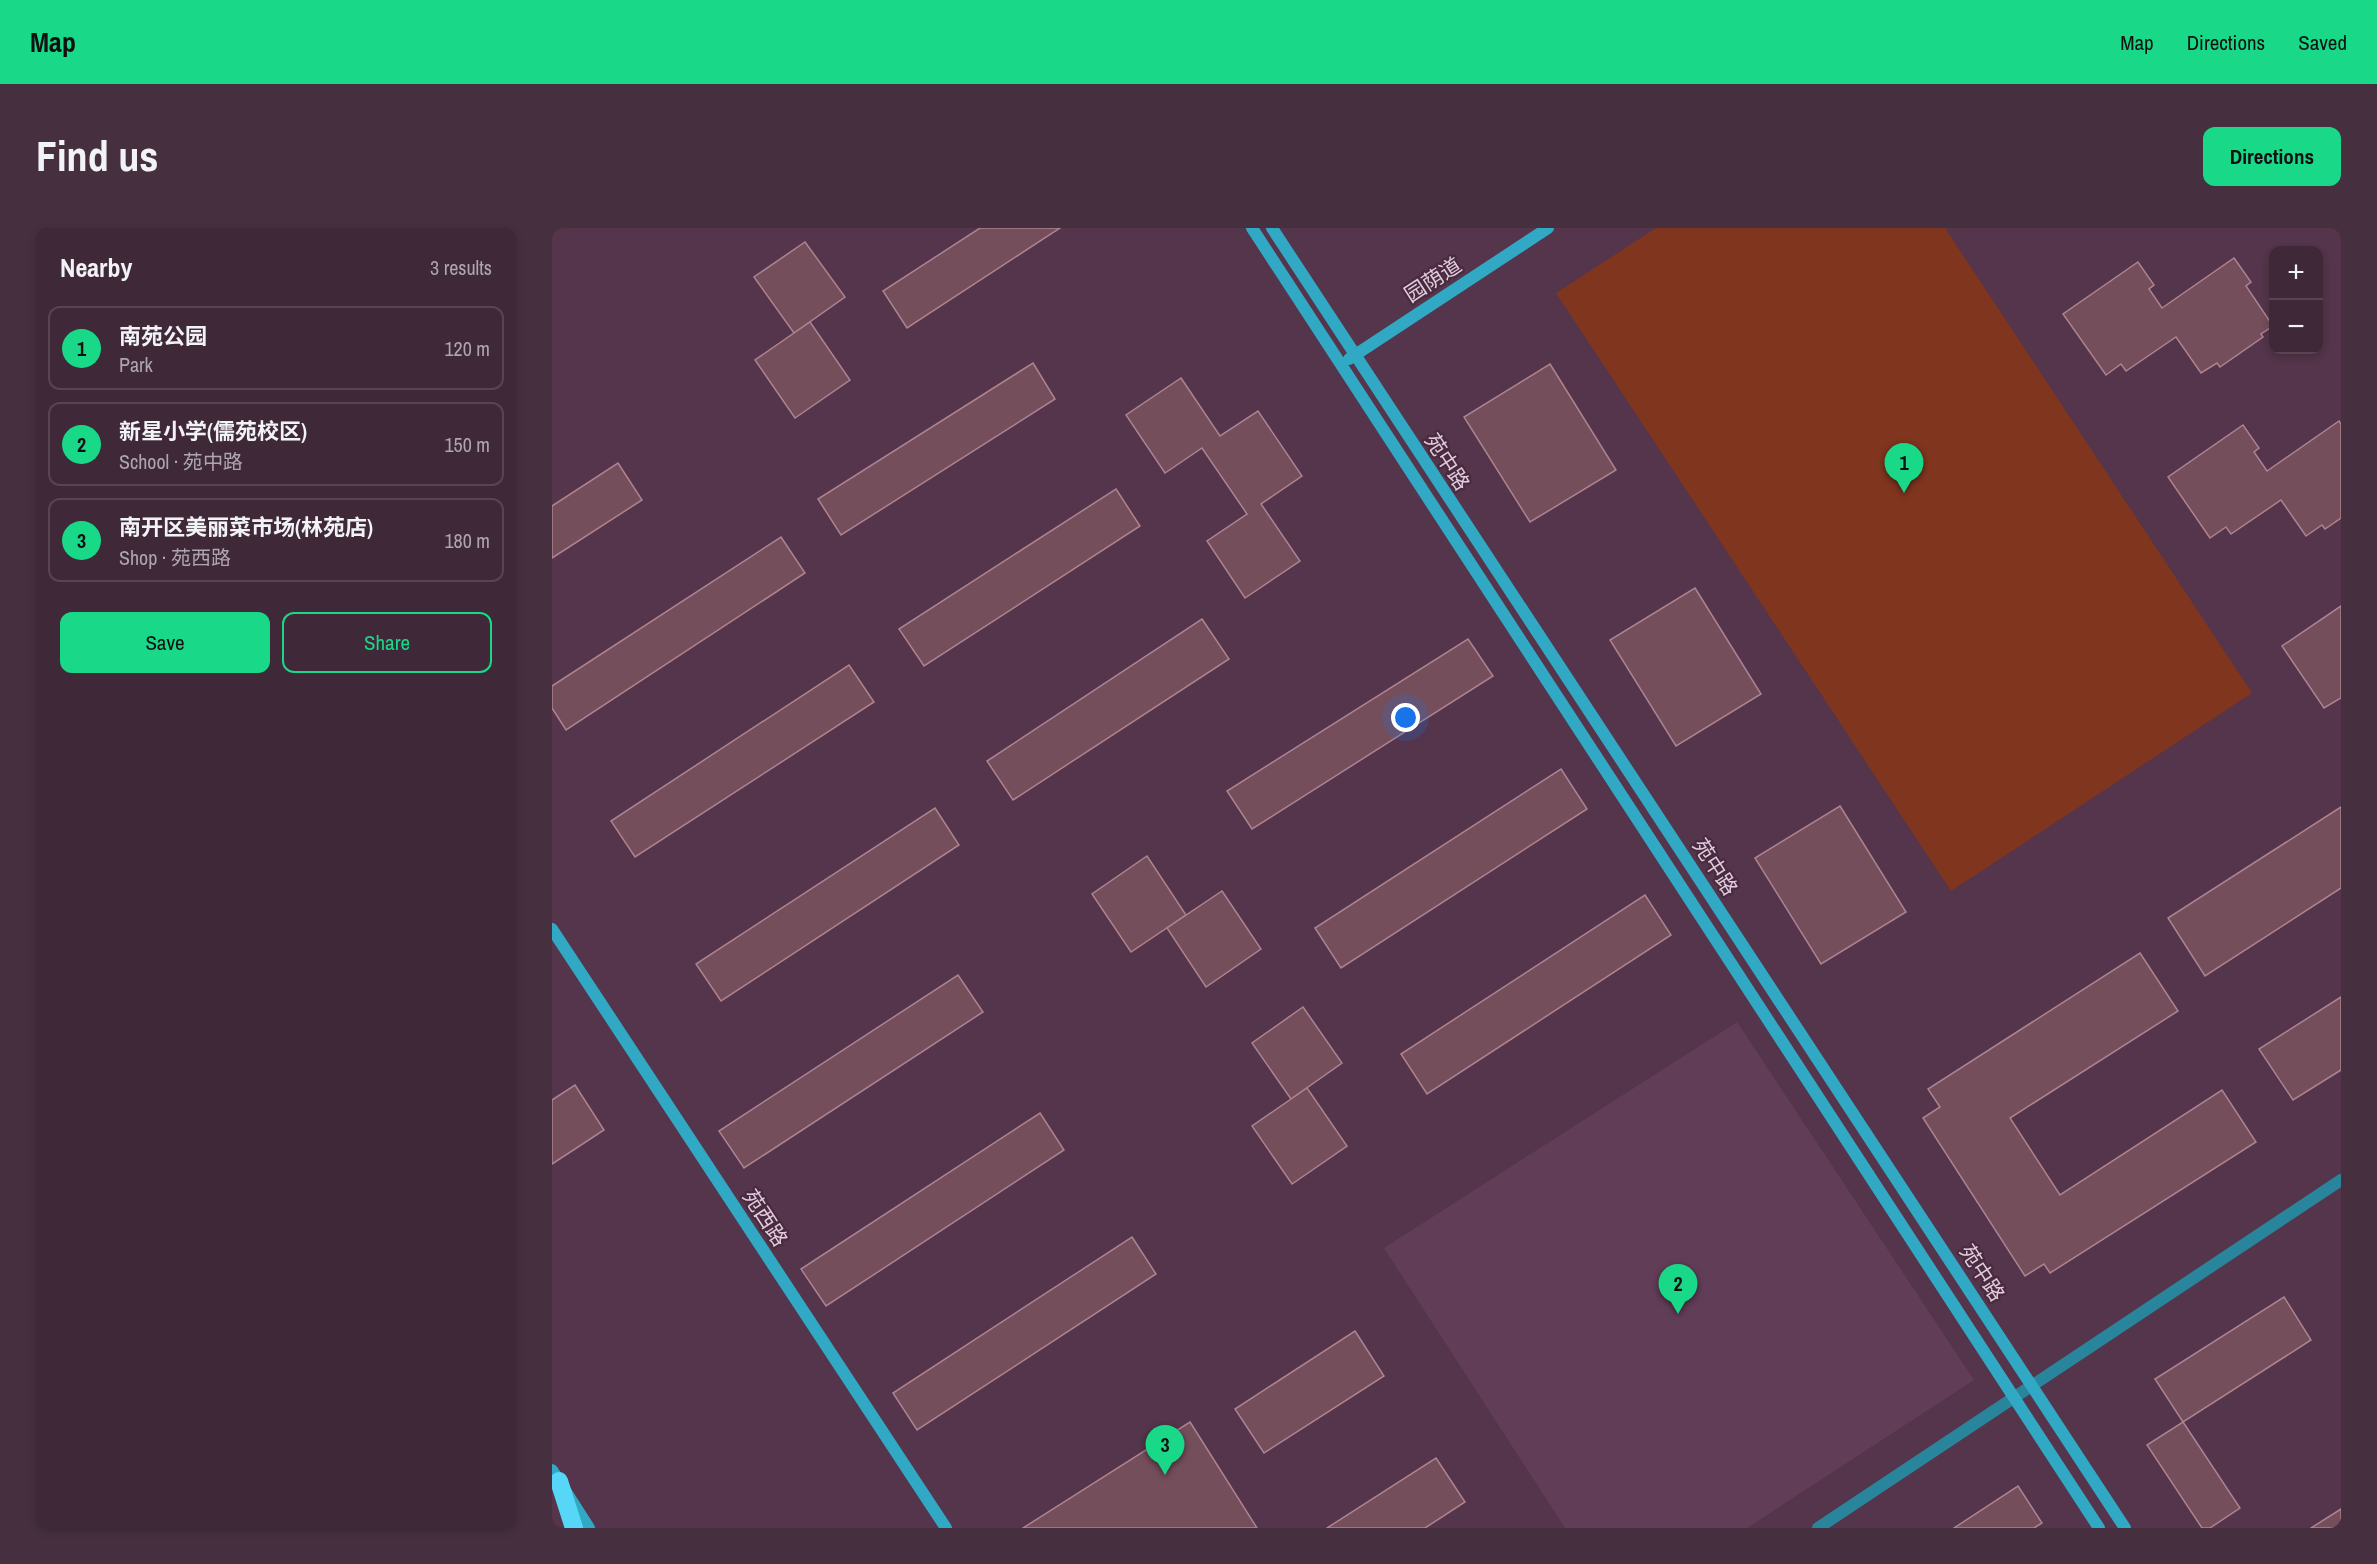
<!DOCTYPE html>
<meta charset="utf-8">
<style>
:root{--surface:#3f2838;--page:#463040;--text:#f1f3f6;--muted:#ada6ae;--line:#584453;--accent:#19d989}
body{margin:0;font-family:"Archivo Narrow","Noto Sans SC",sans-serif;background:var(--page);color:var(--text)}
.controls{position:absolute;right:18px;top:18px;display:grid;overflow:hidden;border-radius:12px;box-shadow:0 3px 9px #0003}
.controls button{width:54px;height:54px;display:grid;place-items:center;padding:0;border:0;border-bottom:2px solid var(--line);background:var(--surface);color:var(--text);font:30px sans-serif}
.you{position:absolute;left:854px;top:490px;width:21px;height:21px;margin:-15px;border:4px solid #fff;border-radius:50%;background:#1a73e8;box-shadow:0 0 0 9px #1a73e833}
.badge{display:grid;place-items:center;width:39px;height:39px;border-radius:50%;background:var(--accent);color:#111;font-size:20px;font-weight:700}
.pin{position:absolute;translate:-50% -50px;filter:drop-shadow(0 2px 3px #0008)}
.pin::after{content:'';position:absolute;top:32px;width:21px;height:18px;background:inherit;clip-path:polygon(0 0,100% 0,50% 100%)}
.list{margin:0;padding:0;list-style:none}
h2{display:flex;justify-content:space-between;align-items:center;height:78px;margin:0;padding:0 24px;font-size:26px}
h2 small{font-size:20px;font-weight:400;color:var(--muted)}
.list li{display:grid;grid-template-columns:39px 1fr auto;gap:18px;align-items:center;box-sizing:border-box;height:84px;margin:0 12px 12px;padding:0 12px;border:2px solid var(--line);border-radius:12px}
.list b{display:block;font-size:22px;white-space:nowrap}
.list p{margin:0;font-size:20px;white-space:nowrap;color:var(--muted)}
.list em{font-size:20px;font-style:normal;color:var(--muted)}
.actions{display:flex;gap:12px;padding:18px 24px}
.actions a{flex:1;padding:14px 0;border:2px solid var(--accent);border-radius:12px;text-align:center;font-size:21px;color:var(--accent)}
.actions .main{background:var(--accent);color:#111}
.map{position:relative;flex:none;width:1789px;height:1300px;overflow:hidden;border-radius:12px}
header{display:flex;align-items:center;gap:36px;box-sizing:border-box;height:84px;padding:0 30px;background:var(--accent);color:#111}
header strong{font-size:28px}
nav{display:flex;gap:33px;margin-inline-start:auto;font-size:21px}
.intro{display:flex;align-items:center;justify-content:space-between;box-sizing:border-box;height:144px;padding:0 36px}
h1{margin:0;font-size:42px}
.button{padding:15px 27px;border-radius:12px;background:var(--accent);color:#111;font-size:21px;font-weight:700}
main{display:flex;gap:36px;padding:0 36px}
aside{flex:1;background:var(--surface);border-radius:12px;box-shadow:0 3px 9px #0003}
.map>svg:first-child{display:block}
</style>
<header>
<strong>Map</strong>
<nav><a>Map</a><a>Directions</a><a>Saved</a></nav>
</header>
<div class="intro"><h1>Find us</h1><a class="button">Directions</a></div>
<main>
<aside>
<h2>Nearby<small>3 results</small></h2>
<ul class="list">
<li><span class="badge">1</span><div><b>南苑公园</b><p>Park</p></div><em>120 m</em></li>
<li><span class="badge">2</span><div><b>新星小学(儒苑校区)</b><p>School · 苑中路</p></div><em>150 m</em></li>
<li><span class="badge">3</span><div><b>南开区美丽菜市场(林苑店)</b><p>Shop · 苑西路</p></div><em>180 m</em></li>
</ul>
<div class="actions"><a class="main">Save</a><a>Share</a></div>
</aside>
<div class="map">
<svg width="1789" height="1300" viewBox="0 0 1789 1300">
<rect width="100%" height="100%" fill="#54354b"/>
<polygon fill="#623d58" points="1185,794 1422,1152 1195,1300 1013,1300 832,1020"/>
<polygon fill="#80351e" points="1104,0 1393,0 1700,465 1399,663 1004,65"/>
<g fill="#754e5b" stroke="#ae8391" stroke-width="1.5">
<polygon points="428,0 508,0 355,100 331,63"/>
<polygon points="253,14 293,69 242,105 202,49"/>
<polygon points="1682,30 1699,54 1694,58 1721,98 1709,106 1711,109 1668,139 1665,135 1649,145 1624,109 1574,143 1569,136 1554,147 1511,86 1586,34 1602,57 1597,61 1610,80"/>
<polygon points="258,94 298,152 243,190 203,132"/>
<polygon points="481,135 503,171 289,307 266,271"/>
<polygon points="998,136 1064,242 978,294 912,189"/>
<polygon points="629,150 668,208 706,183 750,248 709,276 748,333 693,370 655,313 695,286 650,220 613,245 574,187"/>
<polygon points="1787,193 1789,196 1789,290 1773,301 1770,297 1754,308 1729,272 1679,306 1674,299 1658,310 1616,249 1691,197 1707,220 1702,224 1715,243"/>
<polygon points="66,235 90,272 0,330 0,278"/>
<polygon points="564,261 588,298 372,438 347,401"/>
<polygon points="229,309 253,345 14,502 0,480 0,458"/>
<polygon points="1143,360 1209,466 1124,518 1058,412"/>
<polygon points="1789,378 1789,470 1772,480 1730,418"/>
<polygon points="650,391 677,431 461,572 435,533"/>
<polygon points="916,411 941,448 700,601 675,563"/>
<polygon points="297,437 322,474 83,629 59,593"/>
<polygon points="1009,541 1035,581 789,740 763,700"/>
<polygon points="1288,578 1354,684 1269,736 1203,630"/>
<polygon points="1789,579 1789,660 1653,748 1616,690"/>
<polygon points="383,580 407,617 169,773 144,736"/>
<polygon points="595,628 634,687 579,724 540,666"/>
<polygon points="670,663 709,721 654,759 615,700"/>
<polygon points="1093,667 1119,707 875,866 849,826"/>
<polygon points="1588,725 1626,783 1458,890 1508,967 1670,862 1704,914 1498,1045 1492,1036 1473,1048 1371,890 1388,879 1376,861"/>
<polygon points="406,747 431,784 192,940 167,903"/>
<polygon points="1789,769 1789,842 1741,872 1707,821"/>
<polygon points="751,779 790,835 739,871 700,815"/>
<polygon points="23,857 52,902 0,936 0,872"/>
<polygon points="755,860 795,918 740,956 700,898"/>
<polygon points="488,885 512,922 274,1078 249,1041"/>
<polygon points="580,1009 604,1046 365,1202 341,1165"/>
<polygon points="1732,1069 1759,1112 1631,1194 1603,1151"/>
<polygon points="803,1103 832,1148 712,1225 683,1181"/>
<polygon points="638,1194 705,1300 471,1300"/>
<polygon points="1631,1194 1688,1280 1658,1300 1650,1300 1595,1217"/>
<polygon points="884,1230 913,1274 873,1300 775,1300"/>
<polygon points="1466,1258 1490,1295 1482,1300 1402,1300"/>
<polygon points="1789,1281 1789,1300 1759,1300"/>
</g>
<g fill="none" stroke-linecap="round" stroke-linejoin="round">
<polyline stroke="#29859c" stroke-width="12" points="1266,1300 1789,952"/>
<g stroke="#31a8c4" stroke-width="12">
<polyline points="700,0 1547,1300"/>
<polyline points="720,0 1573,1300"/>
<polyline points="797,131 996,0"/>
<polyline points="0,701 394,1300"/>
<polyline points="0,1242 37,1300"/>
</g>
<polyline stroke="#57d7f8" stroke-width="18" points="7,1253 22,1300"/>
</g>
<g text-anchor="middle" stroke-width="4.5" stroke-linejoin="round" paint-order="stroke">
<g font-size="21" fill="#e0ccda" stroke="#492a40">
<text transform="translate(881 52) rotate(-33)" y="7">园荫道</text>
<text transform="translate(895 234) rotate(57)" y="7">苑中路</text>
<text transform="translate(1163 639) rotate(57)" y="7">苑中路</text>
<text transform="translate(213 990) rotate(57)" y="7">苑西路</text>
<text transform="translate(1430 1045) rotate(57)" y="7">苑中路</text>
</g>
</g>
</svg>
<div class="controls">
<button>+</button>
<button>−</button>
</div>
<div class="you"></div>
<div class="pin badge" style="left:1352px;top:265px">1</div>
<div class="pin badge" style="left:1126px;top:1086px">2</div>
<div class="pin badge" style="left:613px;top:1247px">3</div>
</div>
</main>
